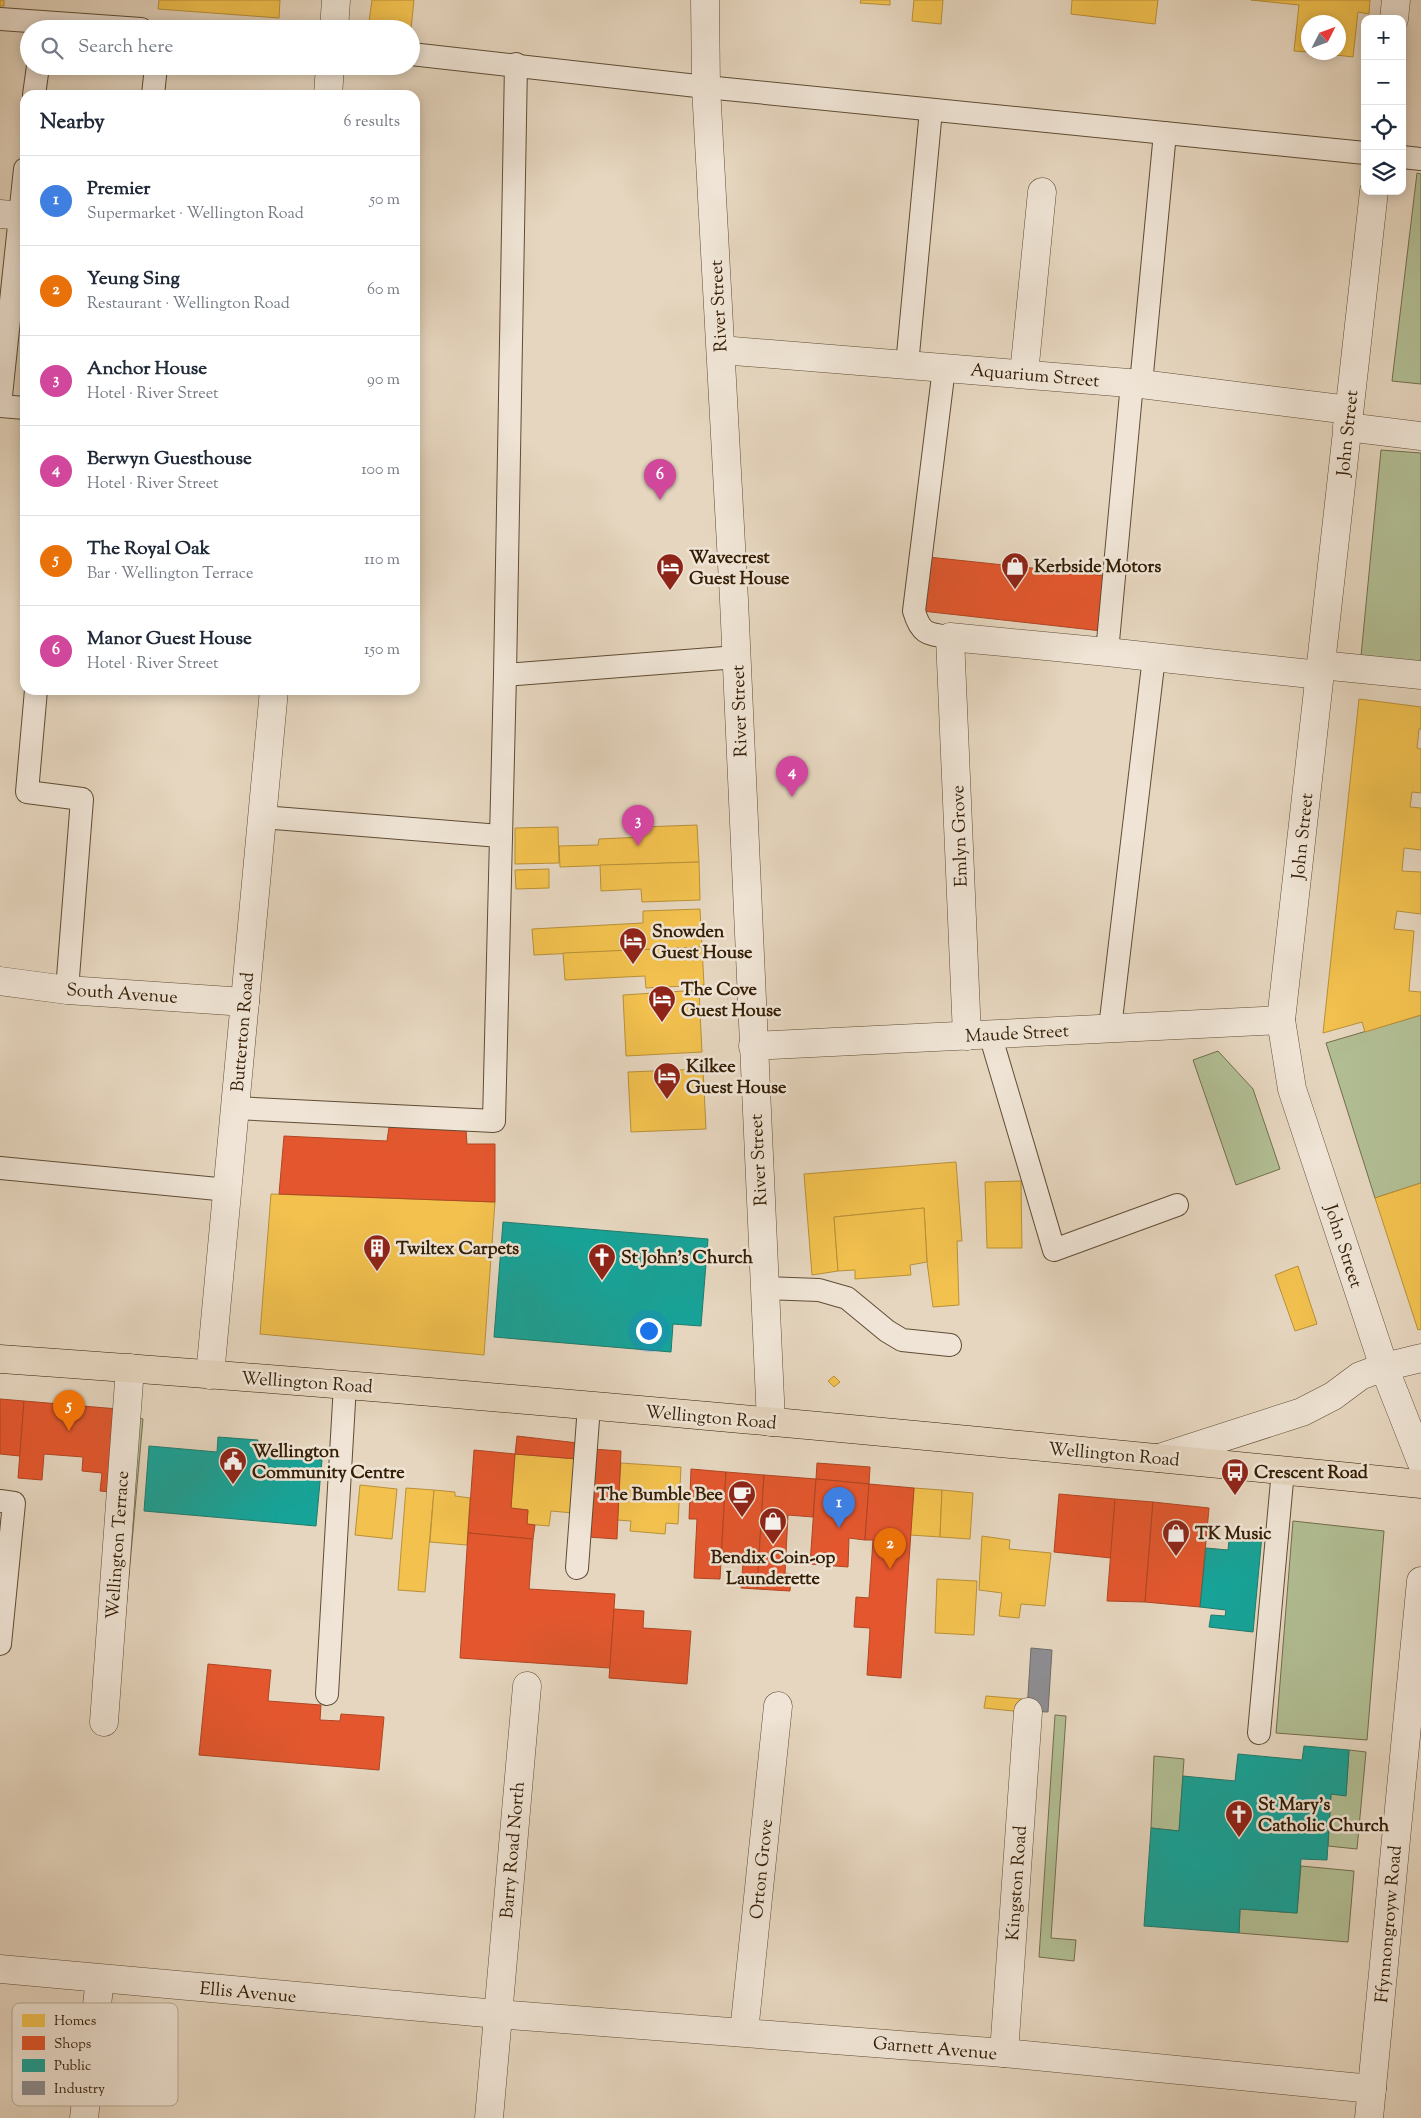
<!DOCTYPE html>
<meta charset="utf-8">
<style>
:root{--surface:#fff;--page:#f2f2f3;--text:#1f2937;--muted:#747a83;--line:#e0e1e3;--accent:#d93025}
body{margin:0;font-family:"Sorts Mill Goudy",serif;background:var(--page);color:var(--text)}
.controls{position:absolute;right:15px;top:15px;display:grid;overflow:hidden;border-radius:10px;box-shadow:0 2px 12px #0003}
.controls button{width:45px;height:45px;display:grid;place-items:center;padding:0;border:0;border-bottom:1px solid var(--line);background:var(--surface);color:var(--text);font:25px sans-serif}
.compass{position:absolute;left:1301px;top:15px;width:45px;height:45px;border-radius:50%;background:var(--surface);box-shadow:0 2px 12px #0003;rotate:48deg}
.you{position:absolute;left:648px;top:1330px;width:18px;height:18px;margin:-12px;border:4px solid #fff;border-radius:50%;background:#1a73e8;box-shadow:0 0 0 8px #1a73e833}
.badge{display:grid;place-items:center;width:32px;height:32px;border-radius:50%;background:var(--accent);color:#fff;font-size:16px;font-weight:700}
.pin{position:absolute;translate:-50% -41px;filter:drop-shadow(0 1px 2px #0008)}
.pin::after{content:'';position:absolute;top:26px;width:18px;height:15px;background:inherit;clip-path:polygon(0 0,100% 0,50% 100%)}
.list{margin:0;padding:0;list-style:none}
h2{display:flex;justify-content:space-between;align-items:center;height:65px;margin:0;padding:0 20px;font-size:21px}
h2 small{font-size:16px;font-weight:400;color:var(--muted)}
.list li{display:grid;grid-template-columns:32px 1fr auto;gap:15px;align-items:center;box-sizing:border-box;height:90px;padding:0 20px;border-top:1px solid var(--line)}
.list b{display:block;font-size:19px;white-space:nowrap}
.list p{margin:0;font-size:16px;white-space:nowrap;color:var(--muted)}
.list em{font-size:16px;font-style:normal;color:var(--muted)}
.icon{flex:none;width:28px;height:28px;fill:none;stroke:currentColor;stroke-width:2;stroke-linecap:round;stroke-linejoin:round}
.map{position:relative;flex:none;width:1421px;height:2118px;overflow:hidden}
.search{position:absolute;background:var(--surface);box-shadow:0 2px 12px #0003;left:20px;top:20px;width:400px;height:55px;display:flex;align-items:center;gap:12px;box-sizing:border-box;padding:0 18px;border-radius:28px;color:var(--muted);font-size:19px}
.panel{position:absolute;background:var(--surface);box-shadow:0 2px 12px #0003;left:20px;top:90px;width:400px;height:605px;border-radius:15px}
.map>svg:first-child{display:block}
</style>
<div class="map">
<svg width="1421" height="2118" viewBox="0 0 1421 2118">
<rect width="100%" height="100%" fill="#e6d6bf"/>
<filter id="stains"><feTurbulence type="fractalNoise" baseFrequency=".004" numOctaves="4"/><feColorMatrix values="0 0 0 0 .2 0 0 0 0 .09 0 0 0 0 .02 0 0 0 .5 -.17"/></filter>
<radialGradient id="worn" r=".72"><stop offset=".6" stop-color="#630" stop-opacity="0"/><stop offset="1" stop-color="#630" stop-opacity=".3"/></radialGradient>
<g fill="#b2be94" stroke="#736e4c">
<polygon points="1417,173 1421,174 1421,384 1392,381"/>
<polygon points="1381,450 1421,453 1421,662 1361,656"/>
<polygon points="1421,1015 1421,1183 1375,1198 1326,1043"/>
<polygon points="1218,1051 1253,1089 1280,1169 1236,1185 1193,1060"/>
<polygon points="136,1417 143,1419 120,1676"/>
<polygon points="1293,1521 1384,1531 1367,1740 1276,1733"/>
<polygon points="1055,1715 1066,1716 1051,1938 1076,1940 1074,1961 1039,1957"/>
<polygon points="1349,1750 1366,1752 1357,1849 1328,1846 1331,1794 1346,1795"/>
<polygon points="1154,1756 1184,1759 1179,1831 1151,1828"/>
<polygon points="1301,1866 1354,1871 1348,1942 1239,1933 1240,1909 1297,1913"/>
</g>
<g fill="#f2c14e" stroke="#b99038">
<rect x="0" y="0" width="4" height="6"/>
<polygon points="159,0 280,0 279,18 158,9"/>
<polygon points="372,0 414,0 411,29 368,29"/>
<polygon points="861,0 890,0 890,5 860,3"/>
<polygon points="914,0 943,0 941,24 912,21"/>
<polygon points="1072,0 1158,0 1155,24 1071,14"/>
<polygon points="1251,0 1370,0 1369,14 1358,12 1353,57 1310,52 1338,52 1338,22 1308,22 1308,52 1294,51 1299,5"/>
<polygon points="1359,699 1421,707 1421,729 1419,729 1417,748 1421,749 1421,793 1412,792 1410,807 1421,808 1421,850 1404,848 1402,871 1421,872 1421,914 1397,911 1394,929 1414,931 1409,991 1421,992 1421,1015 1365,1032 1362,1022 1323,1033"/>
<polygon points="697,825 699,862 560,867 559,846 598,845 599,839 643,837 642,827"/>
<polygon points="558,827 559,863 515,864 515,828"/>
<polygon points="699,862 700,900 642,902 641,889 601,891 600,865"/>
<polygon points="549,869 549,888 516,889 515,870"/>
<polygon points="700,909 702,947 534,955 532,929 643,923 643,911"/>
<polygon points="702,947 704,985 646,988 645,976 565,980 563,953"/>
<polygon points="699,990 702,1052 626,1056 623,995"/>
<polygon points="703,1069 706,1129 631,1132 628,1072"/>
<polygon points="956,1162 962,1241 957,1241 959,1305 933,1307 927,1262 924,1208 834,1217 838,1271 812,1275 804,1174"/>
<polygon points="1021,1181 1022,1248 987,1248 985,1182"/>
<polygon points="1421,1183 1421,1329 1418,1330 1375,1198"/>
<polygon points="271,1194 495,1202 484,1355 260,1334"/>
<polygon points="924,1208 927,1262 910,1265 911,1275 855,1279 855,1270 838,1271 834,1217"/>
<polygon points="1298,1266 1317,1324 1295,1331 1275,1275"/>
<polygon points="834,1376 840,1382 834,1387 828,1381"/>
<polygon points="515,1454 577,1459 573,1513 551,1511 549,1526 527,1524 528,1510 511,1508"/>
<polygon points="621,1463 681,1467 678,1524 666,1523 665,1534 630,1531 631,1521 617,1520"/>
<polygon points="360,1485 397,1489 392,1539 355,1535"/>
<polygon points="406,1488 434,1490 425,1592 398,1590"/>
<polygon points="914,1488 942,1490 940,1537 910,1535"/>
<polygon points="434,1490 455,1492 455,1496 470,1498 467,1545 430,1542"/>
<polygon points="942,1490 973,1493 970,1539 940,1537"/>
<polygon points="982,1536 1010,1540 1009,1549 1051,1553 1045,1606 1021,1604 1019,1618 999,1616 1002,1593 979,1590"/>
<polygon points="937,1579 977,1581 974,1635 935,1633"/>
<polygon points="986,1696 1023,1699 1023,1712 984,1708"/>
</g>
<g fill="#e4572e" stroke="#af4622">
<polygon points="928,557 1108,576 1102,631 922,611"/>
<polygon points="389,1127 466,1129 467,1144 495,1144 495,1202 279,1194 284,1136 387,1141"/>
<polygon points="0,1399 24,1401 20,1456 0,1454"/>
<polygon points="24,1401 118,1409 111,1492 100,1491 102,1473 82,1471 83,1457 44,1454 42,1480 18,1478"/>
<polygon points="517,1436 578,1443 577,1459 515,1454"/>
<polygon points="592,1449 621,1451 617,1539 588,1537"/>
<polygon points="474,1450 515,1454 511,1508 528,1510 527,1524 535,1525 533,1539 468,1533"/>
<polygon points="817,1463 870,1467 869,1484 816,1479"/>
<polygon points="691,1469 726,1472 720,1579 694,1578 697,1519 689,1519"/>
<polygon points="726,1472 764,1475 757,1589 741,1588 743,1563 721,1562"/>
<polygon points="764,1475 816,1479 813,1517 788,1515 785,1573 791,1574 790,1591 757,1589"/>
<polygon points="816,1479 869,1484 865,1540 849,1538 848,1567 810,1564"/>
<polygon points="869,1484 914,1488 901,1678 867,1675 870,1628 854,1627 856,1597 869,1598 873,1540 865,1540"/>
<polygon points="1059,1494 1115,1499 1111,1558 1054,1552"/>
<polygon points="1115,1499 1153,1502 1145,1602 1107,1601"/>
<polygon points="1153,1502 1209,1508 1200,1607 1145,1602"/>
<polygon points="468,1533 533,1539 529,1589 615,1594 610,1668 460,1658"/>
<polygon points="614,1609 644,1611 643,1628 691,1631 687,1684 609,1678"/>
<polygon points="208,1664 271,1670 268,1701 321,1705 320,1720 340,1721 341,1714 384,1717 379,1770 199,1755"/>
</g>
<g fill="#17a398" stroke="#207b6c">
<polygon points="503,1222 708,1239 701,1326 673,1324 671,1352 494,1337"/>
<polygon points="218,1437 258,1440 257,1454 322,1460 316,1526 144,1511 149,1446 217,1452"/>
<polygon points="1230,1531 1262,1535 1253,1632 1209,1627 1211,1615 1225,1616 1226,1610 1200,1607 1206,1548 1228,1550"/>
<polygon points="1304,1746 1349,1750 1346,1796 1331,1794 1327,1860 1301,1859 1297,1913 1240,1909 1239,1933 1144,1926 1151,1828 1179,1831 1183,1776 1235,1781 1238,1754 1302,1760"/>
</g>
<polygon fill="#8d8d92" stroke="#726c68" points="1031,1648 1052,1650 1048,1712 1027,1711"/>
<g fill="none" stroke-linecap="round" stroke-linejoin="round">
<g stroke="#604c34" stroke-width="24">
<g id="service">
<polyline points="0,19 141,29"/>
<polyline points="411,54 706,87 1365,153"/>
<polyline points="34,95 38,66"/>
<polyline points="153,95 156,66"/>
<polyline points="1402,157 1421,159"/>
<polyline points="907,365 931,110"/>
<path d="M944,368L914,611C921,635 928,634 950,637"/>
<polyline points="1141,384 1165,133"/>
<polyline points="0,405 25,169"/>
<polyline points="0,406 25,408"/>
<polyline points="1107,652 1132,383"/>
<polyline points="505,675 737,657"/>
<polyline points="36,690 27,792 82,799 67,990"/>
<polyline points="262,817 500,836"/>
<polyline points="1110,1028 1154,657"/>
<polyline points="990,1034 1054,1250 1177,1205"/>
<polyline points="235,1108 494,1121 505,675 516,64"/>
<polyline points="0,1168 228,1190"/>
<polyline points="764,1288 819,1290 847,1298 887,1331 902,1340 950,1345"/>
<polyline points="0,1501 14,1503 0,1644"/>
<polyline points="577,1568 589,1406"/>
<polyline points="327,1694 345,1385"/>
<polyline points="1259,1733 1283,1470"/>
</g>
</g>
<g stroke="#604c34" stroke-width="29">
<g id="minor">
<polyline points="705,0 706,87 734,600 771,1422"/>
<polyline points="1394,19 1396,0"/>
<polyline points="334,29 336,0"/>
<polyline points="328,95 330,66"/>
<polyline points="1374,191 1281,1020 1292,1089 1384,1367 1421,1461"/>
<polyline points="0,214 25,216"/>
<polyline points="721,350 1141,384 1349,410"/>
<polyline points="1024,374 1042,192"/>
<polyline points="1347,427 1421,436"/>
<polyline points="1321,665 1421,675"/>
<polyline points="0,981 67,990 245,1002"/>
<polyline points="967,1036 950,637 1107,652 1320,675"/>
<polyline points="753,1046 1281,1020"/>
<polyline points="210,1375 274,690"/>
<polyline points="1159,1458 1302,1412 1333,1396 1360,1376 1384,1367 1421,1358"/>
<polyline points="104,1722 130,1368"/>
<polyline points="0,1969 497,2014 1004,2053 1372,2089"/>
<polyline points="744,2032 778,1706"/>
<polyline points="1004,2053 1028,1712"/>
<polyline points="84,2118 100,1979"/>
<polyline points="489,2118 527,1686"/>
<polyline points="1369,2118 1421,1581"/>
</g>
</g>
<g stroke="#341e05" stroke-width="29">
<path id="primary" d="M0,1359C474,1392 948,1437 1421,1484"/>
</g>
<use href="#service" stroke="#efe4d5" stroke-width="22"/>
<use href="#minor" stroke="#efe4d5" stroke-width="28"/>
<use href="#primary" stroke="#e6d6bf" stroke-width="28"/>
</g>
<defs>
<g id="shop-pin" transform="scale(1.4375)"><path d="M0 17L-7.5 6A9.5 9.5 0 1 1 7.5 6Z" fill="#8f2418" stroke="#efe4d5"/><path d="M-5-2.5h2.3a2.7 3.5 0 0 1 5.4 0H5L5.5 6h-11ZM-1.5-2.5h3a1.5 2.3 0 0 0-3 0Z" fill="#fff"/></g>
<g id="hotel-pin" transform="scale(1.4375)"><path d="M0 17L-7.5 6A9.5 9.5 0 1 1 7.5 6Z" fill="#8f2418" stroke="#efe4d5"/><path d="M-6-4.5h1.5V1H6V5H4.5V3h-9V5H-6ZM-4 0a1.8 1.8 0 1 1 3.6 0ZM.5 0V-2.5h3Q6-2.5 6 0Z" fill="#fff"/></g>
<g id="building-pin" transform="scale(1.4375)"><path d="M0 17L-7.5 6A9.5 9.5 0 1 1 7.5 6Z" fill="#8f2418" stroke="#efe4d5"/><path d="M-4-6H4V6H1V3H-1V6H-4ZM-2.5-4.3h1.7v1.8h-1.7ZM.8-4.3h1.7v1.8H.8ZM-2.5-1h1.7V.8h-1.7ZM.8-1h1.7V.8H.8Z" fill="#fff"/></g>
<g id="church-pin" transform="scale(1.4375)"><path d="M0 17L-7.5 6A9.5 9.5 0 1 1 7.5 6Z" fill="#8f2418" stroke="#efe4d5"/><path d="M-1.2-6h2.4v3.5h3.3v2.4h-3.3V6h-2.4V-.1h-3.3v-2.4h3.3Z" fill="#fff"/></g>
<g id="civic-pin" transform="scale(1.4375)"><path d="M0 17L-7.5 6A9.5 9.5 0 1 1 7.5 6Z" fill="#8f2418" stroke="#efe4d5"/><path d="M-.6-6.5H3V-4.5H.6V-3L4-1V1h2V6H-6V1h2V-1L-.6-3ZM-1.2 2.5V6h2.4V2.5Z" fill="#fff"/></g>
<g id="bus-pin" transform="scale(1.4375)"><path d="M0 17L-7.5 6A9.5 9.5 0 1 1 7.5 6Z" fill="#8f2418" stroke="#efe4d5"/><path d="M-5-6H5V4H4V6H2V4H-2V6H-4V4H-5ZM-3.5-4V0h7V-4ZM-3.5 1.2v1.5H-2V1.2ZM2 1.2v1.5H3.5V1.2Z" fill="#fff"/></g>
<g id="cafe-pin" transform="scale(1.4375)"><path d="M0 17L-7.5 6A9.5 9.5 0 1 1 7.5 6Z" fill="#8f2418" stroke="#efe4d5"/><path d="M-5.5-4.5H6V0H3Q3 3.5 0 3.5H-2.5Q-5.5 3.5-5.5 0ZM3-3.2v2h1.7v-2ZM-6 4.5H4V6H-6Z" fill="#fff"/></g>
</defs>
<g fill-rule="evenodd">
<use href="#shop-pin" x="1015" y="566"/>
<use href="#hotel-pin" x="670" y="567"/>
<use href="#hotel-pin" x="633" y="941"/>
<use href="#hotel-pin" x="662" y="999"/>
<use href="#hotel-pin" x="667" y="1076"/>
<use href="#building-pin" x="377" y="1248"/>
<use href="#church-pin" x="602" y="1257"/>
<use href="#civic-pin" x="233" y="1461"/>
<use href="#bus-pin" x="1235" y="1472"/>
<use href="#cafe-pin" x="742" y="1494"/>
<use href="#shop-pin" x="773" y="1521"/>
<use href="#shop-pin" x="1176" y="1533"/>
<use href="#church-pin" x="1239" y="1814"/>
</g>
<g text-anchor="middle" stroke-width="5" stroke-linejoin="round" paint-order="stroke">
<g font-size="18" fill="#341e05" stroke="#efe4d5">
<text transform="translate(718 306) rotate(-93)" y="6">River Street</text>
<text transform="translate(1035 375) rotate(5)" y="6">Aquarium Street</text>
<text transform="translate(1347 433) rotate(-84)" y="6">John Street</text>
<text transform="translate(739 711) rotate(-92)" y="6">River Street</text>
<text transform="translate(959 836) rotate(-92)" y="6">Emlyn Grove</text>
<text transform="translate(1302 836) rotate(-84)" y="6">John Street</text>
<text transform="translate(122 993) rotate(4)" y="6">South Avenue</text>
<text transform="translate(242 1032) rotate(-85)" y="6">Butterton Road</text>
<text transform="translate(1017 1033) rotate(-3)" y="6">Maude Street</text>
<text transform="translate(758 1160) rotate(-93)" y="6">River Street</text>
<text transform="translate(1344 1246) rotate(72)" y="6">John Street</text>
<text transform="translate(307 1382) rotate(4)" y="6">Wellington Road</text>
<text transform="translate(711 1417) rotate(5)" y="6">Wellington Road</text>
<text transform="translate(1114 1454) rotate(5)" y="6">Wellington Road</text>
<text transform="translate(117 1545) rotate(-86)" y="6">Wellington Terrace</text>
<text transform="translate(512 1850) rotate(-85)" y="6">Barry Road North</text>
<text transform="translate(761 1869) rotate(-84)" y="6">Orton Grove</text>
<text transform="translate(1016 1883) rotate(-86)" y="6">Kingston Road</text>
<text transform="translate(1388 1924) rotate(-85)" y="6">Ffynnongroyw Road</text>
<text transform="translate(248 1992) rotate(5)" y="6">Ellis Avenue</text>
<text transform="translate(935 2048) rotate(5)" y="6">Garnett Avenue</text>
</g>
<g font-size="18" font-weight="bold" fill="#341e05" stroke="#efe4d5" text-anchor="start">
<text x="689" y="563">Wavecrest<tspan x="689" dy="21">Guest House</tspan></text>
<text x="1034" y="572">Kerbside Motors</text>
<text x="652" y="937">Snowden<tspan x="652" dy="21">Guest House</tspan></text>
<text x="681" y="995">The Cove<tspan x="681" dy="21">Guest House</tspan></text>
<text x="686" y="1072">Kilkee<tspan x="686" dy="21">Guest House</tspan></text>
<text x="396" y="1254">Twiltex Carpets</text>
<text x="621" y="1263">St John's Church</text>
<text x="252" y="1457">Wellington<tspan x="252" dy="21">Community Centre</tspan></text>
<text x="1254" y="1478">Crescent Road</text>
<text x="723" y="1500" text-anchor="end">The Bumble Bee</text>
<text x="1195" y="1539">TK Music</text>
<text x="773" y="1563" text-anchor="middle">Bendix Coin-op<tspan x="773" dy="21">Launderette</tspan></text>
<text x="1258" y="1810">St Mary's<tspan x="1258" dy="21">Catholic Church</tspan></text>
</g>
</g>
<rect x="12" y="2003" width="166" height="103" rx="8" fill="#efe4d5" stroke="#b7a997" stroke-width="1"/>
<rect x="22" y="2014" width="23" height="13" fill="#f2c14e"/>
<rect x="22" y="2036" width="23" height="14" fill="#e4572e"/>
<rect x="22" y="2059" width="23" height="13" fill="#17a398"/>
<rect x="22" y="2081" width="23" height="14" fill="#8d8d92"/>
<g font-size="14" fill="#341e05">
<text x="54" y="2025">Homes</text>
<text x="54" y="2048">Shops</text>
<text x="54" y="2070">Public</text>
<text x="54" y="2093">Industry</text>
</g>
<rect width="100%" height="100%" filter="url(#stains)"/>
<rect width="100%" height="100%" fill="url(#worn)"/>
</svg>
<div class="controls">
<button>+</button>
<button>−</button>
<button><svg class="icon" aria-label="locate" viewBox="0 0 24 24"><circle cx="12" cy="12" r="6"/><path d="M12 2v4M12 18v4M2 12h4M18 12h4"/></svg></button>
<button><svg class="icon" aria-label="layers" viewBox="0 0 24 24"><path d="M12 4l9 5-9 5-9-5zM3 14l9 5 9-5"/></svg></button>
</div>
<svg class="compass" viewBox="-18 -18 36 36"><path d="M0-13l5 13h-10z" fill="#e53935"/><path d="M0 13l5-13h-10z" fill="#747a83"/></svg>
<div class="you"></div>
<div class="pin badge" style="left:839px;top:1528px;background:#3f7fe0">1</div>
<div class="pin badge" style="left:890px;top:1569px;background:#e8710a">2</div>
<div class="pin badge" style="left:638px;top:846px;background:#d1479c">3</div>
<div class="pin badge" style="left:792px;top:797px;background:#d1479c">4</div>
<div class="pin badge" style="left:69px;top:1431px;background:#e8710a">5</div>
<div class="pin badge" style="left:660px;top:500px;background:#d1479c">6</div>
<div class="search"><svg class="icon" aria-label="search" viewBox="0 0 24 24"><circle cx="10" cy="10" r="6"/><path d="M15 15l6 6"/></svg>Search here</div>
<section class="panel">
<h2>Nearby<small>6 results</small></h2>
<ul class="list">
<li><span class="badge" style="background:#3f7fe0">1</span><div><b>Premier</b><p>Supermarket · Wellington Road</p></div><em>50 m</em></li>
<li><span class="badge" style="background:#e8710a">2</span><div><b>Yeung Sing</b><p>Restaurant · Wellington Road</p></div><em>60 m</em></li>
<li><span class="badge" style="background:#d1479c">3</span><div><b>Anchor House</b><p>Hotel · River Street</p></div><em>90 m</em></li>
<li><span class="badge" style="background:#d1479c">4</span><div><b>Berwyn Guesthouse</b><p>Hotel · River Street</p></div><em>100 m</em></li>
<li><span class="badge" style="background:#e8710a">5</span><div><b>The Royal Oak</b><p>Bar · Wellington Terrace</p></div><em>110 m</em></li>
<li><span class="badge" style="background:#d1479c">6</span><div><b>Manor Guest House</b><p>Hotel · River Street</p></div><em>150 m</em></li>
</ul>
</section>
</div>
